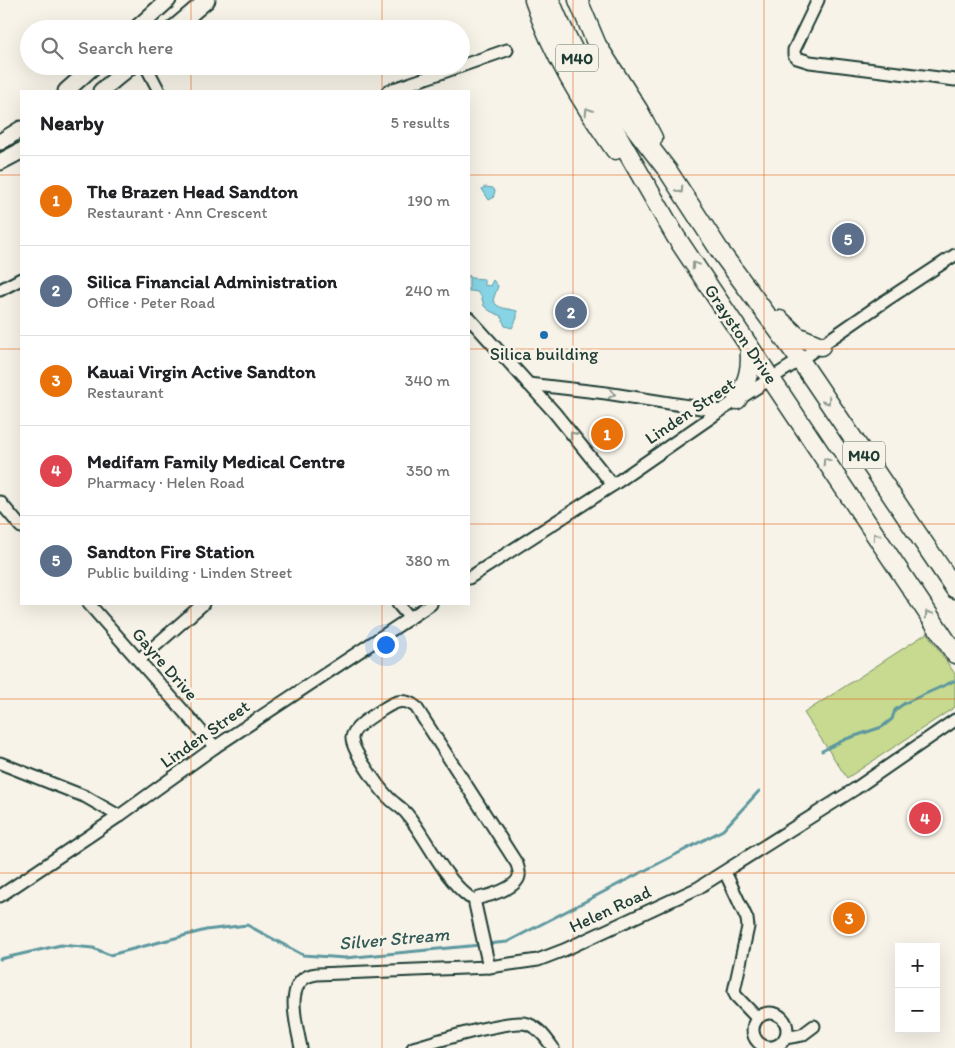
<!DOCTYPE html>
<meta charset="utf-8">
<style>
:root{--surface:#fff;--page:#f2f2f2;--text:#202124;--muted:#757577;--line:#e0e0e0;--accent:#1f6fb2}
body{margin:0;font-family:Itim,sans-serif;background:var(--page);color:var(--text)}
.controls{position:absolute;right:15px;bottom:15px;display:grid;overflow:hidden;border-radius:0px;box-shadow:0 5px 20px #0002}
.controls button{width:45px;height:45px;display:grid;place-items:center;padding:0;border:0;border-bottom:1px solid var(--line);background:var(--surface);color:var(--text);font:25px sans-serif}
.you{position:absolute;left:385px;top:644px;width:18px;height:18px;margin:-12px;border:4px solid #fff;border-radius:50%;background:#1a73e8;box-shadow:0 0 0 8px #1a73e833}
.badge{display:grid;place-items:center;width:32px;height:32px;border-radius:50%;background:var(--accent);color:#fff;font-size:16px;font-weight:700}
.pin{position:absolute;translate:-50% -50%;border:2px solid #fff;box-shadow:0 1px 5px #0006}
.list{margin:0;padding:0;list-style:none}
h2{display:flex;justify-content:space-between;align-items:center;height:65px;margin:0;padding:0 20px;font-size:21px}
h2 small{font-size:16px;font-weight:400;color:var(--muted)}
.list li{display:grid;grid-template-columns:32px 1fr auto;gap:15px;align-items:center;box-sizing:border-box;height:90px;padding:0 20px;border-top:1px solid var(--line)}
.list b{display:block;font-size:19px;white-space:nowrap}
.list p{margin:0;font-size:16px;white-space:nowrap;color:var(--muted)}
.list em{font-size:16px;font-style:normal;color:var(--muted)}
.icon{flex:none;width:28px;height:28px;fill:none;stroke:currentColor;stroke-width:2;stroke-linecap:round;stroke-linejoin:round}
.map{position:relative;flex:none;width:955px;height:1048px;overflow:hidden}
.search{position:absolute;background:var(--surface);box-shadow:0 5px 20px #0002;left:20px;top:20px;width:450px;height:55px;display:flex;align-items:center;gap:12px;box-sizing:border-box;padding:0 18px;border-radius:28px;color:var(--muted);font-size:19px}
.panel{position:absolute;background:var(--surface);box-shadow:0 5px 20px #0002;left:20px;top:90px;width:450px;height:515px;border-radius:0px}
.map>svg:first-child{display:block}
</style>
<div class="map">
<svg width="955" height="1048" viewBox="0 0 955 1048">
<rect width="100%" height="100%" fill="#f7f3e8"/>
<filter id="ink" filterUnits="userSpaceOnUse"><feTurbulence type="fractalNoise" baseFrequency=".02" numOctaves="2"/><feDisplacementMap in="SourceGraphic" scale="10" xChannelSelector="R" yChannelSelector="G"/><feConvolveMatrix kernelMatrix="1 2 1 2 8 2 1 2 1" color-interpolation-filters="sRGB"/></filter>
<g filter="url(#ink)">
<polygon fill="#c7da8f" stroke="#738c62" points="927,633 955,674 955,707 847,778 804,713"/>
<g fill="#87d4e6" stroke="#5d989f">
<polygon points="485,187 493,188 495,191 493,198 489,200 482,189"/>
<path d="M469,275L471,278L484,279V285L490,286L493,280L498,286L493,300C498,310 508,308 517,311V318L512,328L505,326L501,316L490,311L484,306C481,295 481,291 469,291Z"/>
</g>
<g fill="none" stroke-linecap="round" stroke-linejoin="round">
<g stroke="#5d989f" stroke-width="3">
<polyline points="822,751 846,739 882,727 892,719 895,710 905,703 954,681"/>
<polyline points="487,944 507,942 723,830 759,791"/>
<polyline points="0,959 61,945 93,948 110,955 206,930 247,925 303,955 345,958 480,945"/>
</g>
<g stroke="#1f3d34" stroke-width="15">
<g id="minor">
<polyline points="818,0 794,50 794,55 797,58 810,62 955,80"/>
<polyline points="146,66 159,91"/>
<polyline points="461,66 507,50"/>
<polyline points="388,91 461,66"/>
<polyline points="0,290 21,279"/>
<polyline points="469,318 554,412 613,485"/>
<polyline points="528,384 606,393 720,411"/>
<polyline points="0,502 21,527"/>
<polyline points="469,578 613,485 720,411 800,360 885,301 955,255"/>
<polyline points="89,604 215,747"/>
<polyline points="398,604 410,618"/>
<polyline points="139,660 203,604"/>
<polyline points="0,763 86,797 119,816"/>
<polyline points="725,872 747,919 748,927 734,991 736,996 757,1018"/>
<polyline points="0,896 119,816 215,747 431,604"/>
<path d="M469,897C442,876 428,840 407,814C402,808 395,804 390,799C381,791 351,749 352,738C352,727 376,714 385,708C396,701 405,698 416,707L517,864C518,868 520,872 519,876C517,888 489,896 479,898"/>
<polyline points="475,904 489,967"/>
<circle cx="770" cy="1030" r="17"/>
<polyline points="785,1038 802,1035 814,1026"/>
<path d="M301,1048C297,1025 281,978 317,974L489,967L538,960L564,950L698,888L855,789L955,720"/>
<path d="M413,1048C435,1042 509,1018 528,1024C540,1029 546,1038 553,1048"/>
</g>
</g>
<g stroke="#1f3d34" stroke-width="19">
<g id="secondary">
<polyline points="136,29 168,0"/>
<polyline points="173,29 207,0"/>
<polyline points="66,91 94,66"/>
<polyline points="101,91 131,66"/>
<polyline points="0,142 21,129"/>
<polyline points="0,162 21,151"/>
</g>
</g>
<g stroke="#1f3d34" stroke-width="21">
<g id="primary">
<path d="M534,0C552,54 583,104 615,150"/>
<polyline points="550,0 558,19 606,115 676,237 955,654"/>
<polyline points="578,0 597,45 639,111 653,138"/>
<polyline points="597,75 603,86 668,171 722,254 800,360 955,589"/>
<polyline points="780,320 797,336 821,346"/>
<path d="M737,400C748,381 752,367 749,346"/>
</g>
</g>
<use href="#minor" stroke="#f7f3e8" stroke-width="11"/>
<use href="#secondary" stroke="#f7f3e8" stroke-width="15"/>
<use href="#primary" stroke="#f7f3e8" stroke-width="18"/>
</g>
<defs><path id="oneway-chevron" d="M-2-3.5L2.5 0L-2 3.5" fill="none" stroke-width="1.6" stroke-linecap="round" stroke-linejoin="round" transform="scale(1.25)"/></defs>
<g stroke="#8b988e">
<use href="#oneway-chevron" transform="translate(588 111) rotate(-122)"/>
<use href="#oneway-chevron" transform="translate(680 190) rotate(57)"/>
<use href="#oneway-chevron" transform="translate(695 265) rotate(-124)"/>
<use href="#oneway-chevron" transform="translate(612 394) rotate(9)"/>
<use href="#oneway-chevron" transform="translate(827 401) rotate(56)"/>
<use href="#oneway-chevron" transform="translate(573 435) rotate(-129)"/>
<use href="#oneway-chevron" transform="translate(826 461) rotate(-124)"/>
<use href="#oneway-chevron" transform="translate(876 536) rotate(-124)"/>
<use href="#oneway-chevron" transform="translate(928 614) rotate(-124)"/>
</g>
</g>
<path fill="none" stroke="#e8590c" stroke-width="1" stroke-opacity="0.55" d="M191,0V29M382,0V29M573,0V1048M764,0V1048M191,66V91M382,66V91M0,175H21M469,175H955M0,349H21M469,349H955M0,524H21M469,524H955M191,604V1048M382,604V1048M0,699H955M0,873H955"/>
<circle fill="#1f6fb2" stroke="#f7f3e8" stroke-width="2" cx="544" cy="335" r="5"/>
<g text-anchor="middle" stroke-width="5" stroke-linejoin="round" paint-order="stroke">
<g fill="#f7f3e8" stroke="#60746a" stroke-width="1">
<rect x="556" y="44.5" width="42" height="27" rx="4"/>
<rect x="843" y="441.5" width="42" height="27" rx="4"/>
</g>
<g font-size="16" font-weight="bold" fill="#1f3d34">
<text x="577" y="64">M40</text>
<text x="864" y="461">M40</text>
</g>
<g font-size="18" fill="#1f3d34" stroke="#f7f3e8">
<text transform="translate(741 334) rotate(56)" y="6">Grayston Drive</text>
<text transform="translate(690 411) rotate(-34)" y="6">Linden Street</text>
<text transform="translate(165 664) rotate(49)" y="6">Gayre Drive</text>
<text transform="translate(205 734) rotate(-35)" y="6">Linden Street</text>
<text transform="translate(610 909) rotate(-25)" y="6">Helen Road</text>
</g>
<g font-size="18" fill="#1f3d34" stroke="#f7f3e8">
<text x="544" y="360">Silica building</text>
</g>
<g font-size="19" font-style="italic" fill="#345b58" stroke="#f7f3e8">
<text transform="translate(394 938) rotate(-5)" y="7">Silver Stream</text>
</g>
</g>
</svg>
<div class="controls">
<button>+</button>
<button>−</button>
</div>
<div class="you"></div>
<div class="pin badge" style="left:607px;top:434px;background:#e8710a">1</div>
<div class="pin badge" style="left:571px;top:312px;background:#5c6f8a">2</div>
<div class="pin badge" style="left:849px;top:918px;background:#e8710a">3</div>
<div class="pin badge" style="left:925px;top:818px;background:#e0444e">4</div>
<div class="pin badge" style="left:848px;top:239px;background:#5c6f8a">5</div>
<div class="search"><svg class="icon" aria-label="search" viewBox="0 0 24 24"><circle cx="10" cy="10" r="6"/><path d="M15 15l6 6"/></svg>Search here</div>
<section class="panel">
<h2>Nearby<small>5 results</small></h2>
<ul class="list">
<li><span class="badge" style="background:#e8710a">1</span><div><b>The Brazen Head Sandton</b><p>Restaurant · Ann Crescent</p></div><em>190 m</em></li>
<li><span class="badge" style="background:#5c6f8a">2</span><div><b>Silica Financial Administration</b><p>Office · Peter Road</p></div><em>240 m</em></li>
<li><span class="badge" style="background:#e8710a">3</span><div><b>Kauai Virgin Active Sandton</b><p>Restaurant</p></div><em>340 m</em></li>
<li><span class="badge" style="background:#e0444e">4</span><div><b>Medifam Family Medical Centre</b><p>Pharmacy · Helen Road</p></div><em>350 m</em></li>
<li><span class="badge" style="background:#5c6f8a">5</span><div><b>Sandton Fire Station</b><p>Public building · Linden Street</p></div><em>380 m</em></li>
</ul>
</section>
</div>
